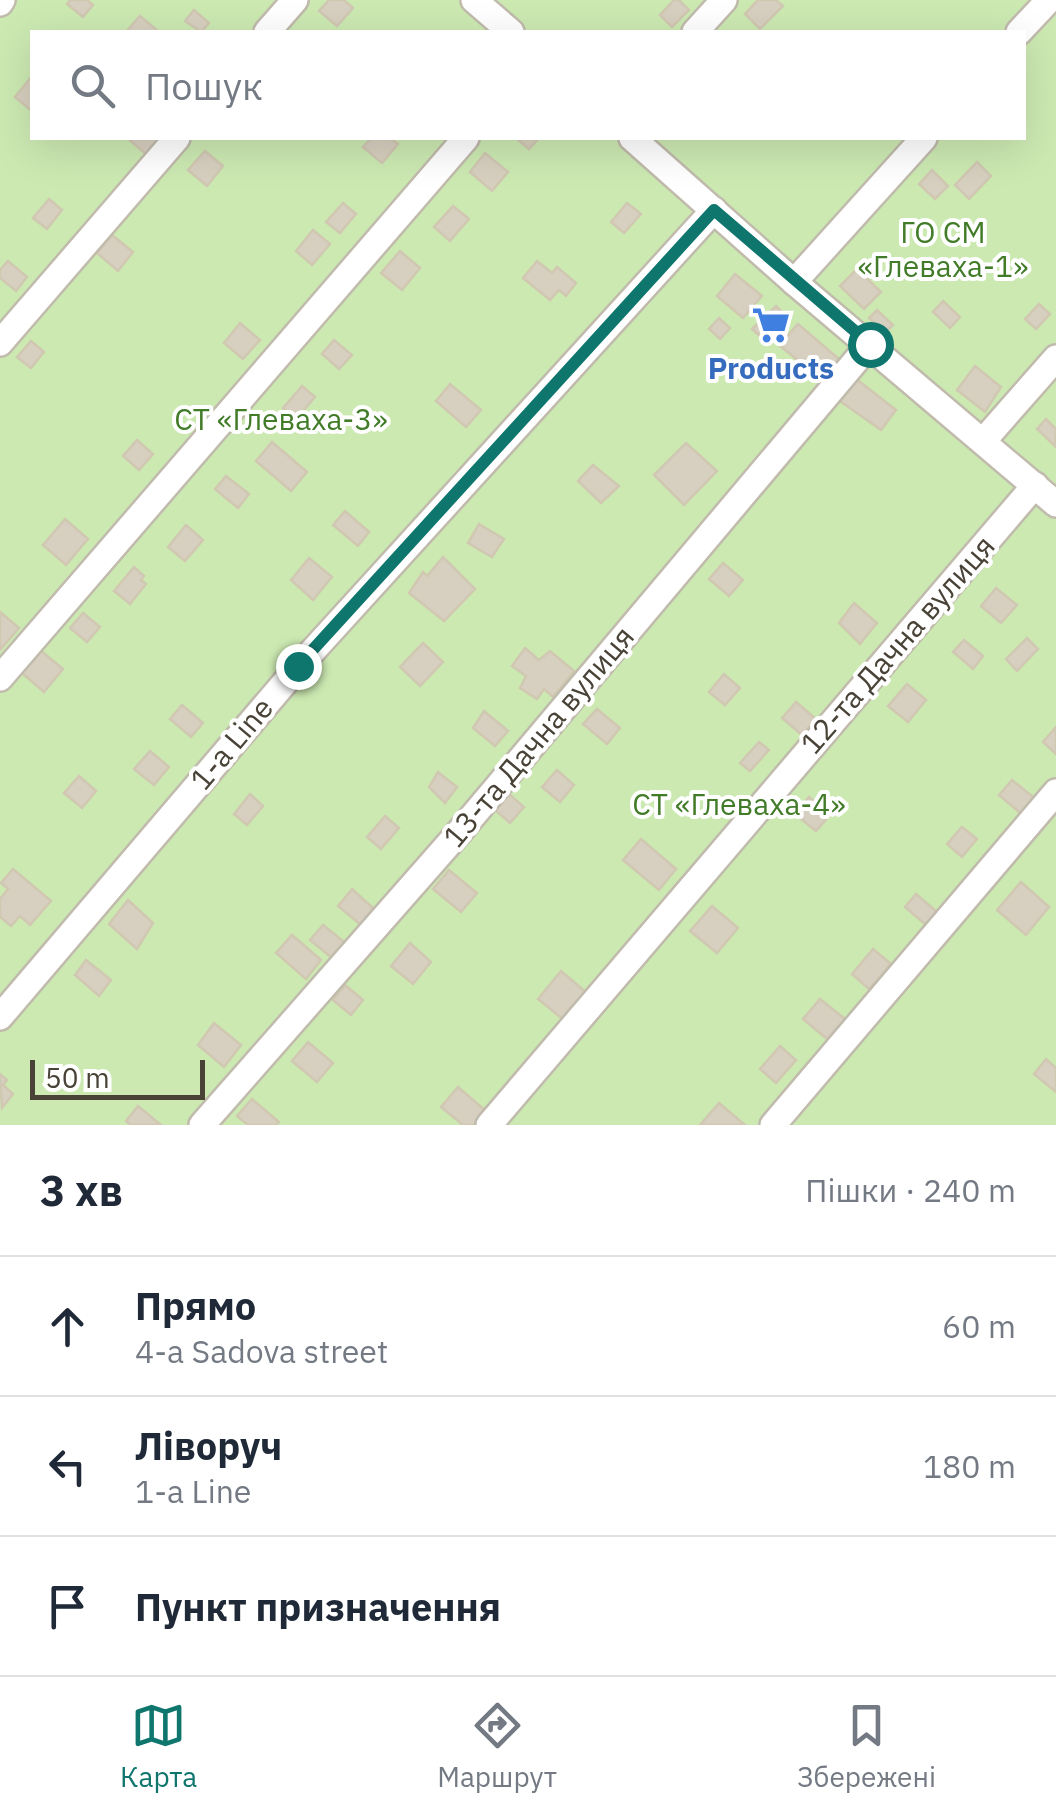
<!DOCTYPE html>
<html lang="uk">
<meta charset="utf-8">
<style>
:root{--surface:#fff;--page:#f6f6f7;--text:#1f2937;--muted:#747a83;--line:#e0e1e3;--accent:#0f766e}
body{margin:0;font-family:"IBM Plex Sans",sans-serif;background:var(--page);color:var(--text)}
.scale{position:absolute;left:30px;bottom:25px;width:175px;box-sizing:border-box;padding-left:10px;border:5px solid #494337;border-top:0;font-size:28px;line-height:35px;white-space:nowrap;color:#494337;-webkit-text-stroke:8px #fff;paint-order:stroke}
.stop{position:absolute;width:30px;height:30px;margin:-22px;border:8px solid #0f766e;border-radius:50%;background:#fff}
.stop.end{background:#0f766e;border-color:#fff;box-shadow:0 2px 10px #0008}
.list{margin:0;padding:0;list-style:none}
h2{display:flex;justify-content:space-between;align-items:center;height:130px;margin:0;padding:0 40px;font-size:42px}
h2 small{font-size:32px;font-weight:400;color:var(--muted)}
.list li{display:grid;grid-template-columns:65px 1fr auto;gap:30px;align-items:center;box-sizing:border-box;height:140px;padding:0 40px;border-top:2px solid var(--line)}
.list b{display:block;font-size:38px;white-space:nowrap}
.list p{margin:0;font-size:32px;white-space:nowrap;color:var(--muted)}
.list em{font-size:32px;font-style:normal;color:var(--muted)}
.icon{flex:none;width:55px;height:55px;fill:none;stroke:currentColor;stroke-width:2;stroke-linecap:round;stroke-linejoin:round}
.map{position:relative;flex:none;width:1056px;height:1125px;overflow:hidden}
.search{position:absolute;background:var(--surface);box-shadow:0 10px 40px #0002;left:30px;right:30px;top:30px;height:110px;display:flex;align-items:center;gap:25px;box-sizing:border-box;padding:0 35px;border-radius:0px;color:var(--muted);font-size:38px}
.sheet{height:550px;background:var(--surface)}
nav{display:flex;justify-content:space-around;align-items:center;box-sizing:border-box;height:140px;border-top:2px solid var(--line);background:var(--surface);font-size:28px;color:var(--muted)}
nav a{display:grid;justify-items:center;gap:5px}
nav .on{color:var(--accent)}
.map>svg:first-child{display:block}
</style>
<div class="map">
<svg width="1056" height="1125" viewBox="0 0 1056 1125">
<rect width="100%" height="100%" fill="#f5f2e9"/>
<g fill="#cce9b2">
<polygon points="0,0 479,0 516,32 32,32 32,138 637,138 1056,504 1056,1125 0,1125"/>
<polygon points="482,0 1056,0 1056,498 640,138 1024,138 1024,32 519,32"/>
</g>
<g fill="#d7cfbf" stroke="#d1c8b2" stroke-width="2.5">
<polygon points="70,0 87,0 93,5 83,17 67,4"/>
<polygon points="329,0 344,0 353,8 337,26 319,11"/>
<polygon points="674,0 679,0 689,10 672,27 660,15"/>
<polygon points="758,0 776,0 783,6 760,29 745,14"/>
<polygon points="194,10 209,23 201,32 185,21"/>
<polygon points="140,16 159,32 126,32"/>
<polygon points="32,76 32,111 15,97"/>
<polygon points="127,138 161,138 166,142 152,159"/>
<polygon points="371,138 390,138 398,144 382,163 363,147"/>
<polygon points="516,138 539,138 529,149"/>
<polygon points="205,151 223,166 207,186 188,170"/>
<polygon points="485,153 508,172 492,191 470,172"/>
<polygon points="977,162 991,176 969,199 955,185"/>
<polygon points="932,170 948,186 935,199 919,184"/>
<polygon points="49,199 62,210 47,229 33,218"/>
<polygon points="343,203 356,214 340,233 326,222"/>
<polygon points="627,203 641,214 624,233 611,222"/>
<polygon points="453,206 469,219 450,241 434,227"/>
<polygon points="313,230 330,244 312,265 296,251"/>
<polygon points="112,235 133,252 118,271 97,253"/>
<polygon points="400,251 420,268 402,290 381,273"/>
<polygon points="8,261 27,277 16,291 0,278 0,270"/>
<polygon points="537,261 552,273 557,267 576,283 566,296 559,290 550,300 523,278"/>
<polygon points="857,269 881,292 864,309 840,286"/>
<polygon points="735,274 762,296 743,318 717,296"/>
<polygon points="943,301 960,317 950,328 933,312"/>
<polygon points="1039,304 1050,314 1036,329 1025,319"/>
<polygon points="776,306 790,320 769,344 752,329"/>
<polygon points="877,310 893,325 885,333 869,318"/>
<polygon points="719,318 730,328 720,339 709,329"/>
<polygon points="240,323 260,340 243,359 224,343"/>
<polygon points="798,324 845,364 827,384 779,345"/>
<polygon points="334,340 352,355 339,369 322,354"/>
<polygon points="31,341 44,352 31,368 17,357"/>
<polygon points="975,366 1001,387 985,412 957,390"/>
<polygon points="855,378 896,410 881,430 837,399"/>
<polygon points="450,384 481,410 466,427 436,401"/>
<polygon points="302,386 315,397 296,419 283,408"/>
<polygon points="1046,419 1056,429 1055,446 1037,429"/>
<polygon points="137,440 153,454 139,470 123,456"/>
<polygon points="272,442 307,472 291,491 256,461"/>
<polygon points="686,443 717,471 684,505 654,475"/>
<polygon points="593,465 619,486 601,503 578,481"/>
<polygon points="226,476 249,494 238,508 215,489"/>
<polygon points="345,511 369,532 358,546 333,525"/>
<polygon points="65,519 88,539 66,565 43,545"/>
<polygon points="479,524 504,539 492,557 468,543"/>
<polygon points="186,525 203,540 185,561 168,547"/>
<polygon points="443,557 475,589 444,621 409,593 423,572 427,576"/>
<polygon points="309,558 332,577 313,600 291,580"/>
<polygon points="723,563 743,580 729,596 709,579"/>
<polygon points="134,567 144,576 141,580 146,584 130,604 114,591"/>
<polygon points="996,588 1017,605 1001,623 981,606"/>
<polygon points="854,603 877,623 860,644 839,623"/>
<polygon points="0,612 19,628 0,650"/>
<polygon points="83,613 100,627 87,642 70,628"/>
<polygon points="1027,638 1038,649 1017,671 1006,659"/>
<polygon points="964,640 983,656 973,669 953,652"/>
<polygon points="423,643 443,662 420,686 400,667"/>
<polygon points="525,648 539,660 550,651 574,671 553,697 544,689 537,699 520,688 526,676 512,666"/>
<polygon points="40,650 63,669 44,692 22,673"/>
<polygon points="724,674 740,688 725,705 709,692"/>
<polygon points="907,684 926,700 908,722 888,706"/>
<polygon points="796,702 816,719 802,735 782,718"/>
<polygon points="182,705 203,723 191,737 170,719"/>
<polygon points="597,709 620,728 607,744 583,724"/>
<polygon points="484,711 508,731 495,746 473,728"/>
<polygon points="1056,727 1056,754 1043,742"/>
<polygon points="759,742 769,750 750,771 740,763"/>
<polygon points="150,751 169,767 154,785 134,769"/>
<polygon points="557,770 574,785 560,802 542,787"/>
<polygon points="438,772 457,787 445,803 429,787"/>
<polygon points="79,776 96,791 82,808 64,793"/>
<polygon points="1012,780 1038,801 1025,817 999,795"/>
<polygon points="250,794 263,806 247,825 234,814"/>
<polygon points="509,794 524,807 510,823 495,810"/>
<polygon points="809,797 830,815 816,831 795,814"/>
<polygon points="385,816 399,828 381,849 367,837"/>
<polygon points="962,827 977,839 962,857 947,844"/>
<polygon points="641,839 676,869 659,890 623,860"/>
<polygon points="13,869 51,901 30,925 20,916 11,926 0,917 0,899 8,889 1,883"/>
<polygon points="449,870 477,893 461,912 433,889"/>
<polygon points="1021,882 1049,907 1026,935 997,910"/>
<polygon points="352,889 374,909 361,925 338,906"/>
<polygon points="916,894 937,912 926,925 905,907"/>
<polygon points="128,900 153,923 137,949 109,924"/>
<polygon points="712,906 738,928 717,953 690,931"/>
<polygon points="323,925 350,947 337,962 310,940"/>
<polygon points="292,935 321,960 306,979 276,953"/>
<polygon points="410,943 431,962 413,984 391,966"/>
<polygon points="873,949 891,964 869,989 852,974"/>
<polygon points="86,960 111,980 99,996 75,975"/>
<polygon points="561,971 588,994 565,1021 538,999"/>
<polygon points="345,985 363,1000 351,1015 333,1000"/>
<polygon points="820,999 845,1019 827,1039 803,1019"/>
<polygon points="214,1023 241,1045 224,1067 198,1045"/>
<polygon points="308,1042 333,1063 317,1082 292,1061"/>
<polygon points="780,1046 796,1060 776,1083 760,1069"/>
<polygon points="1046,1059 1056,1068 1056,1092 1034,1074"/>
<polygon points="0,1074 7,1080 3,1085 13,1094 2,1108"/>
<polygon points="458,1087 487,1112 475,1125 463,1125 441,1107"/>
<polygon points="252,1099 279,1122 276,1125 248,1125 237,1116"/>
<polygon points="719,1103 745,1125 700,1125"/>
<polygon points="138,1106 161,1125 131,1125 126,1121"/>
</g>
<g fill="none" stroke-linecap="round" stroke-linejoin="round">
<g stroke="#c0bbac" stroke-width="30">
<g id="minor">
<polyline points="474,0 511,32"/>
<polyline points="0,3 2,0"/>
<polyline points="267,32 295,0"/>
<polyline points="695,32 724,0"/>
<polyline points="1019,32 1049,0"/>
<polyline points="632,138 794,282 1056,504"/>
<polyline points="794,282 924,138"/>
<polyline points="0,343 177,138"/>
<polyline points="984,440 1056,358"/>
<polyline points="0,678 466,138"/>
<polyline points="0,1017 299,666 714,210"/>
<polyline points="202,1125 461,830 870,344"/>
<polyline points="489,1125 1035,485"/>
<polyline points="773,1125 1056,792"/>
</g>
</g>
<use href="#minor" stroke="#fff" stroke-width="25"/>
</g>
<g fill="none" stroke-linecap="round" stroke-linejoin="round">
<polyline stroke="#0f766e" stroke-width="12" points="298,666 714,210 870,344"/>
</g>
<defs>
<g id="supermarket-bare" transform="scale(3)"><path d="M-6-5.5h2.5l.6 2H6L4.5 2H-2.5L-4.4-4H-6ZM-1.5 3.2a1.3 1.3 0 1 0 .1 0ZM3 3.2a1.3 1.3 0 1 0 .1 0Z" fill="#3f7fe0" stroke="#fff" stroke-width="2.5" paint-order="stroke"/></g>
</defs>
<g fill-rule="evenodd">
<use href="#supermarket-bare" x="771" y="325"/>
</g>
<g text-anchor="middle" stroke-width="8" stroke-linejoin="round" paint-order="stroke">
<g font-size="30" fill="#427c29" stroke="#fff">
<text x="943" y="243">ГО СМ<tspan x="943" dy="34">«Глеваха-1»</tspan></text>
<text x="281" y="430">СТ «Глеваха-3»</text>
<text x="739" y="815">СТ «Глеваха-4»</text>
</g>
<g font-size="30" font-weight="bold" fill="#366cbe" stroke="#fff">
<text x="771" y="379">Products</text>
</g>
<g font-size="30" fill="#494337" stroke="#fff">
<text transform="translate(898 645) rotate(-49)" y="10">12-та Дачна вулиця</text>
<text transform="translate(539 737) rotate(-50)" y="10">13-та Дачна вулиця</text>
<text transform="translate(232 744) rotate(-50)" y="10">1-a Line</text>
</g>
</g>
</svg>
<div class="scale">50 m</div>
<div class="stop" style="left:870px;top:344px"></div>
<div class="stop end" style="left:298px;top:666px"></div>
<div class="search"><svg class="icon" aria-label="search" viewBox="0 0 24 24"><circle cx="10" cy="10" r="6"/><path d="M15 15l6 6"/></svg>Пошук</div>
</div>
<section class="sheet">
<h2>3 хв<small>Пішки · 240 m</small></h2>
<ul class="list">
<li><svg class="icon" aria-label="ahead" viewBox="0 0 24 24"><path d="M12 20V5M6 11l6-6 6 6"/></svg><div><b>Прямо</b><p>4-a Sadova street</p></div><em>60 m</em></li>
<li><svg class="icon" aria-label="left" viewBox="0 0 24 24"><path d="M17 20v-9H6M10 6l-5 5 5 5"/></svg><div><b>Ліворуч</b><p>1-a Line</p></div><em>180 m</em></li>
<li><svg class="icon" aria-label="arrive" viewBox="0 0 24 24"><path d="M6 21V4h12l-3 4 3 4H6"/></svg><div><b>Пункт призначення</b></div></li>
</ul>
</section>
<nav>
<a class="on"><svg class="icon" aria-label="map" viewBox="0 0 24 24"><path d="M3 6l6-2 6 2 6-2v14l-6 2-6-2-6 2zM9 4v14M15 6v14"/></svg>Карта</a>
<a><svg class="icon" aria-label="directions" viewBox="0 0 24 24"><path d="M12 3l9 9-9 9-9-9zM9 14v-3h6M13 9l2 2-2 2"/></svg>Маршрут</a>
<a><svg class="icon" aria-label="saved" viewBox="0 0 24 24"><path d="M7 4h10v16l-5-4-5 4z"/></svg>Збережені</a>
</nav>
